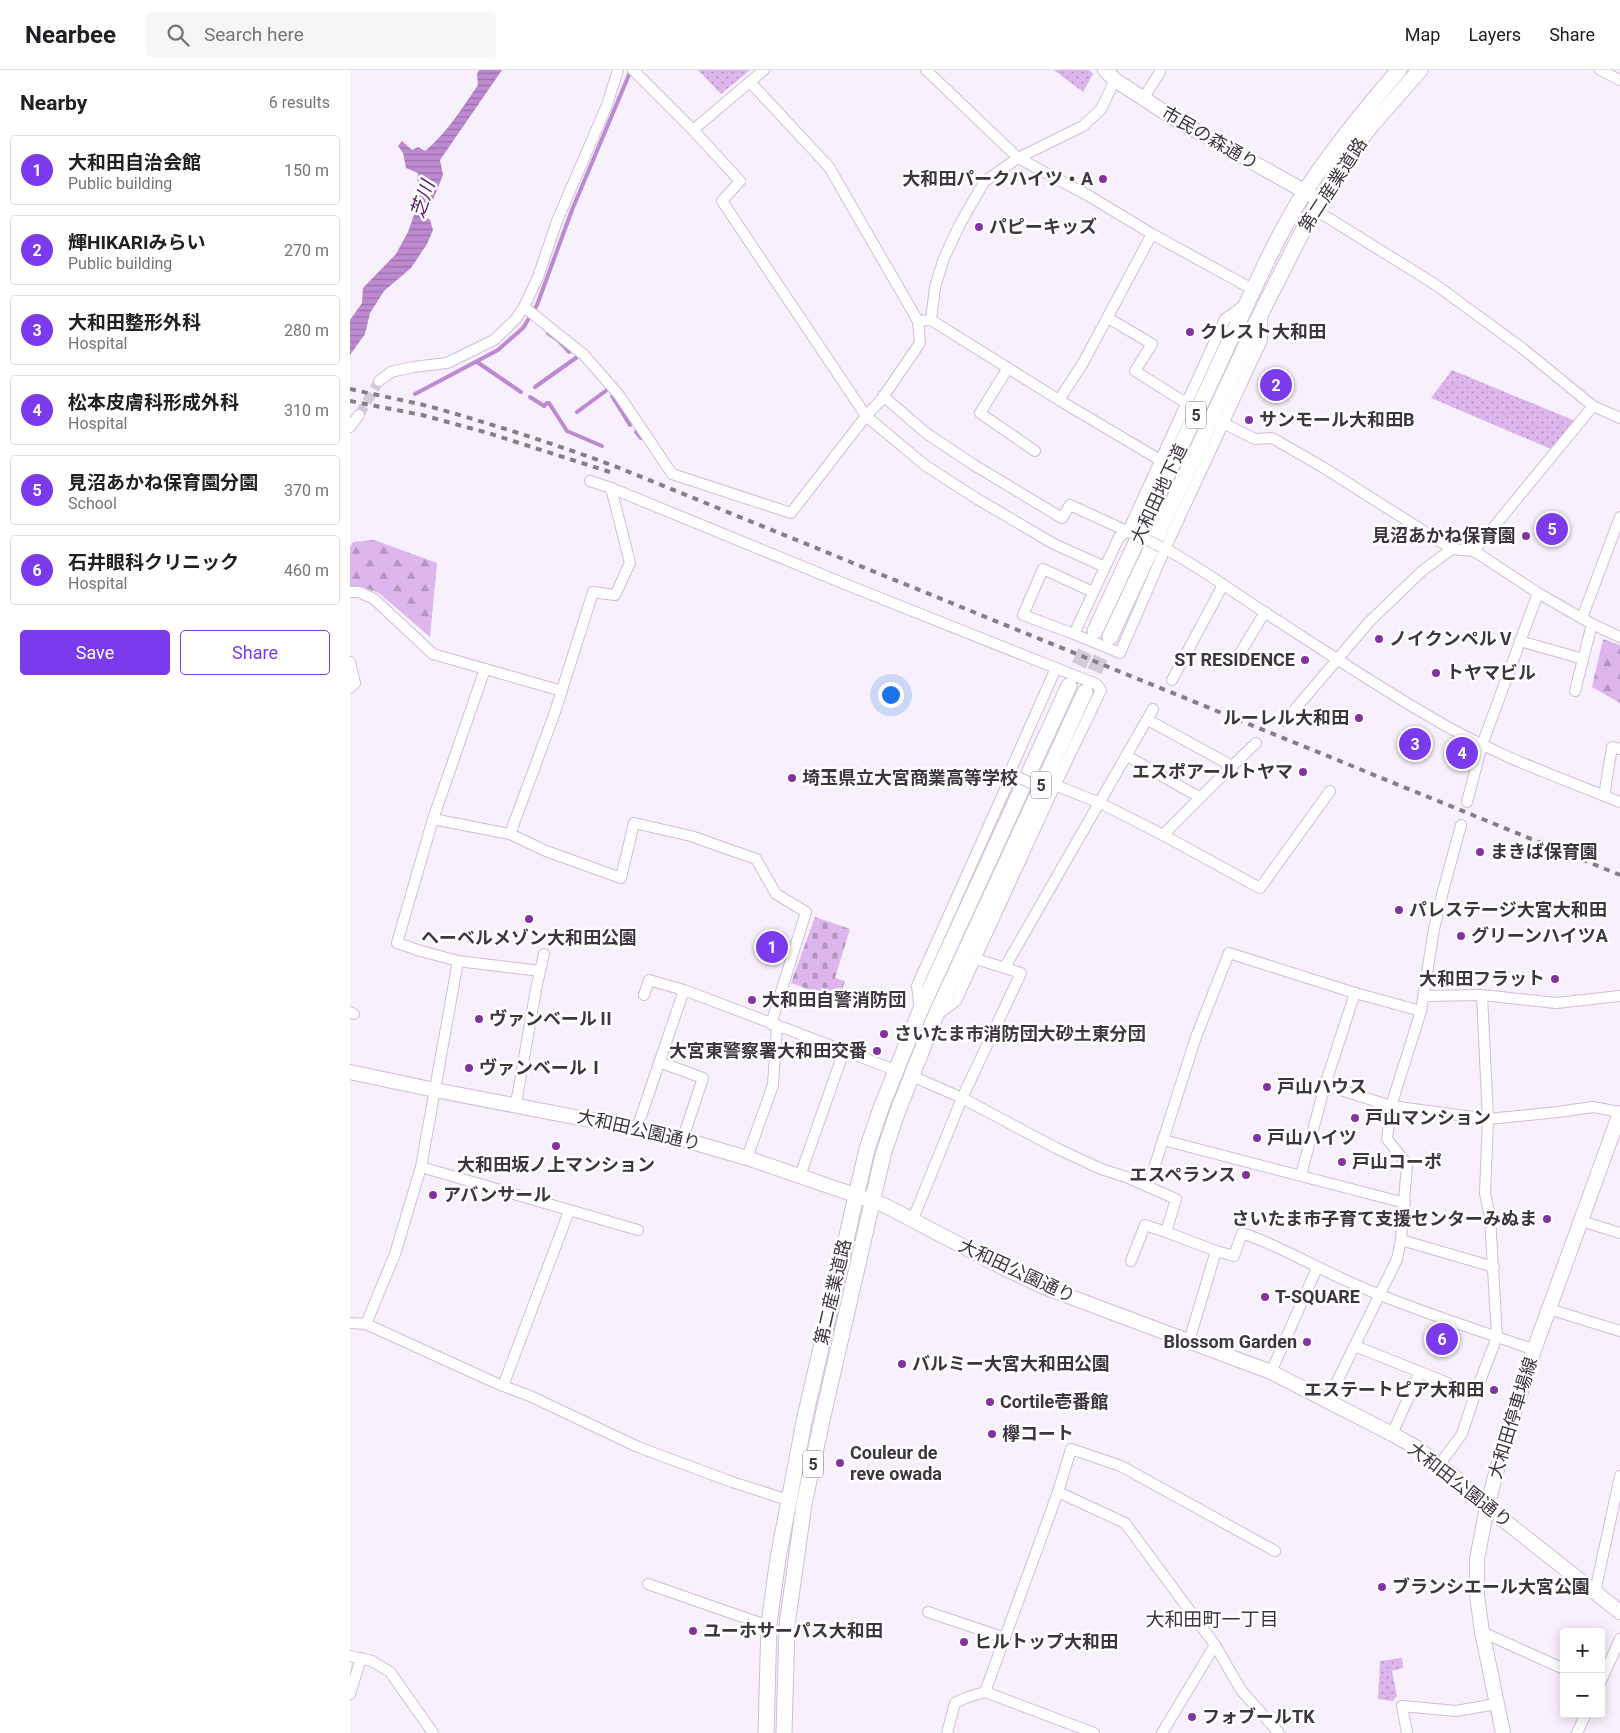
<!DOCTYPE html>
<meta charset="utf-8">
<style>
:root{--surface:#fff;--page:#f6f6f6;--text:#202124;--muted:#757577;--line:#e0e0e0;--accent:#7c3aed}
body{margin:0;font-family:Roboto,"Noto Sans JP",sans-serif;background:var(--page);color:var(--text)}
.controls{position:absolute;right:15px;bottom:15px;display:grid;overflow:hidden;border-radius:5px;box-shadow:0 2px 12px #0003}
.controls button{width:45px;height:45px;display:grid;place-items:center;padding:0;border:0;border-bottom:1px solid var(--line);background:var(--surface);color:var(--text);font:25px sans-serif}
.you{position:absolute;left:540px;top:624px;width:18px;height:18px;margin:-12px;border:4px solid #fff;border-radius:50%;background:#1a73e8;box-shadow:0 0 0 8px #1a73e833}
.badge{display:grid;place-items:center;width:32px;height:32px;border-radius:50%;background:var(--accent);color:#fff;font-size:16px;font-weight:700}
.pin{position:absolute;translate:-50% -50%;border:2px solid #fff;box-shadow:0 1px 5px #0006}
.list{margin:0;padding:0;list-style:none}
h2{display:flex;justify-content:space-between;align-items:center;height:65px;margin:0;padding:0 20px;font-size:21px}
h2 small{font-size:16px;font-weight:400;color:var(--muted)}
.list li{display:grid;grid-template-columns:32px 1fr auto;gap:15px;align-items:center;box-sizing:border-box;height:70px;margin:0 10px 10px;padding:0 10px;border:1px solid var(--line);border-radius:5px}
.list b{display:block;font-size:19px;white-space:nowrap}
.list p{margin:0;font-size:16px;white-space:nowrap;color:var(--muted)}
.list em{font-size:16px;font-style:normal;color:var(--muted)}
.actions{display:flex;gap:10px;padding:15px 20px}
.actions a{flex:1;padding:11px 0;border:1px solid var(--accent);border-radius:5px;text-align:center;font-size:18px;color:var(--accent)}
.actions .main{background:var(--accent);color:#fff}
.icon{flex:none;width:28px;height:28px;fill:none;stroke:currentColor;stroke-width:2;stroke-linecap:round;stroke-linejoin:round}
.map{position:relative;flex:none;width:1270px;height:1663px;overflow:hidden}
header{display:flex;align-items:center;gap:30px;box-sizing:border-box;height:70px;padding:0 25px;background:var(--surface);border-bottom:1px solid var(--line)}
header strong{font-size:24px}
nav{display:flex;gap:28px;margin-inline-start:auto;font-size:18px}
.search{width:350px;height:45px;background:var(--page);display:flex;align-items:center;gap:12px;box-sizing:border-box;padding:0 18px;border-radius:5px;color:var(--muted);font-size:19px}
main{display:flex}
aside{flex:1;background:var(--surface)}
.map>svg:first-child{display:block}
</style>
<header>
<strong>Nearbee</strong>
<div class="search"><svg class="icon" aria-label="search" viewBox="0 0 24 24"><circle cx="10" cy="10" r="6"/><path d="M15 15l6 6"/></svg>Search here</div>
<nav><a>Map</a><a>Layers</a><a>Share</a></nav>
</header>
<main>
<aside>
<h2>Nearby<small>6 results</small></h2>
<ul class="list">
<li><span class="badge">1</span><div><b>大和田自治会館</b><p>Public building</p></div><em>150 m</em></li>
<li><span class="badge">2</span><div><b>輝HIKARIみらい</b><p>Public building</p></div><em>270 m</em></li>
<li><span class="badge">3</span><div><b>大和田整形外科</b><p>Hospital</p></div><em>280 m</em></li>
<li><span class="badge">4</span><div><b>松本皮膚科形成外科</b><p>Hospital</p></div><em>310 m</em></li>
<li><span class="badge">5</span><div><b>見沼あかね保育園分園</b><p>School</p></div><em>370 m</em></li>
<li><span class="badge">6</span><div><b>石井眼科クリニック</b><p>Hospital</p></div><em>460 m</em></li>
</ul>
<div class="actions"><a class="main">Save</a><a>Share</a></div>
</aside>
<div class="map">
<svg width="1270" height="1663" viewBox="0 0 1270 1663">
<defs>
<pattern id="forest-firs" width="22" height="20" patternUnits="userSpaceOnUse" patternTransform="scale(1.25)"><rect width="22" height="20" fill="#dcb6ec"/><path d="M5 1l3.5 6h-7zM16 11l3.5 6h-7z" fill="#b495c1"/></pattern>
<pattern id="cemetery-stones" width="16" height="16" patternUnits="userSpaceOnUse" patternTransform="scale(1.25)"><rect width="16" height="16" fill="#dcb6ec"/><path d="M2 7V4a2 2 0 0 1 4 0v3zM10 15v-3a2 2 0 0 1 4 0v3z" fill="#b495c1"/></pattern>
<pattern id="park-dots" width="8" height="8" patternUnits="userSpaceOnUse" patternTransform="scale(1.25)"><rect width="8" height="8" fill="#dcb6ec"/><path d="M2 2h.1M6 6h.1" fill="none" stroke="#b495c1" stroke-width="1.8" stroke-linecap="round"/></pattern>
<pattern id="water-rules" width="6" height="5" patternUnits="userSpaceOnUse" patternTransform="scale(1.25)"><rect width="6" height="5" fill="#bd89d1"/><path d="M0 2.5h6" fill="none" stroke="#9b71ab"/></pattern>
</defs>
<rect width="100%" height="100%" fill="#f8f0fc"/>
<g fill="url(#forest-firs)">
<polygon points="24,470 87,493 80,567 29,523 12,517 0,516 0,477 3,472"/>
<polygon points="1253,569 1270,575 1270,633 1242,617"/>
</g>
<polygon fill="url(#cemetery-stones)" points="465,847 500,859 485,908 495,911 489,930 441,913"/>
<g fill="url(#park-dots)">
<polygon points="348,0 400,0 371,24"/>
<polygon points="704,0 739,0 743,4 733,22"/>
<polygon points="1102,300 1225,351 1201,379 1081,328"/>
<polygon points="1052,1588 1053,1598 1042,1601 1047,1626 1043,1631 1028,1629 1030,1591"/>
</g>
<path fill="url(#water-rules)" d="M129,0H152L90,90L93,105L76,147L80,150L83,160L77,174L61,198L34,221L20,243L15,264L0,285V250L12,233L13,218L46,184L58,162L66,139L68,103L56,98L53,83L48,76L52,71L62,80L68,77L75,81C97,63 112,38 128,15L127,4Z"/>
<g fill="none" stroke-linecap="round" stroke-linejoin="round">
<g stroke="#bd89d1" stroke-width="4">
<polyline points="198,263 208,270 219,282"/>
<polyline points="127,292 171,322"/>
<polyline points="185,317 230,285"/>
<polyline points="65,324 148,280 173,258 187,235 222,140 281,0"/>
<polyline points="262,326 280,355"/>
<polyline points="180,327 194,336 197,333 199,333 217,361 252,376"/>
<polyline points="227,342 261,317"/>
<polyline points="286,362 291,368"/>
</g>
<polyline stroke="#d3cbd7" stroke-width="10" stroke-dasharray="10 5" stroke-linecap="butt" points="9,345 29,311"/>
<g stroke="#d3cbd7" stroke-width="15" stroke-dasharray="15 8" stroke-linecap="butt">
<polyline points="719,616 745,561"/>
<polyline points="735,622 760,567"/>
</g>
<g stroke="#d2bddb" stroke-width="12">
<g id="street">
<polyline points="283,0 343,60 390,111 372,131 516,346 531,330 570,273 568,251 479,97 400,12"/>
<polyline points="576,0 668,88 739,126 802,164 904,220"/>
<polyline points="1250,0 1270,10"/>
<polyline points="793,29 810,2"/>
<polyline points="343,60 414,0"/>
<polyline points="964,139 1086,215 1172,278 1243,336 1270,348"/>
<polyline points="896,234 875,249 778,461 769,467 724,564 770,583 815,479 912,270 912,247"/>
<polyline points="174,237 234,285 269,325 322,404 441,443 516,346 576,396 629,430 704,474 755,497"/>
<polyline points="758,248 802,274 785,301 836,333"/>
<polyline points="581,250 585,217 594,188 610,154 634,112 668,88 733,56 751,39 765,10"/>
<polyline points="568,251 581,250 709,330 733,293 802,164"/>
<polyline points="658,298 630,343 685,381"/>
<polyline points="29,311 41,302 63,297 97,293 144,270 165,250 174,237 188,207 207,151 257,35 268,0"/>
<polyline points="533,326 576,363 624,395 712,448 720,435 781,463"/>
<polyline points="709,330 810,390"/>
<polyline points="873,353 905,369 922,368 971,396 1102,479"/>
<polyline points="0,357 9,345"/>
<polyline points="240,411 261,418 495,514 746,614 751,620 702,722 606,931 588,944"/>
<path d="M812,477C845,494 876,517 908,538C964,574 1019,611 1077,645C1138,682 1204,706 1270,732"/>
<polyline points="1124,481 1243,336"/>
<polyline points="0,522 9,522 24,529 83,584 212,621"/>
<polyline points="1232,548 1270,447"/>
<polyline points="724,564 673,545 693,499 743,522"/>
<polyline points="1170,571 1233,589"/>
<polyline points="887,588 915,542"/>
<polyline points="0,592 5,613 0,618"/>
<polyline points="822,610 873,515"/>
<polyline points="1225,621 1242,554"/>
<polyline points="798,650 882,696 813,765"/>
<polyline points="935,651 1019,552 1072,501 1102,479 1124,481 1188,523 1242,554 1270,567"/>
<polyline points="777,686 849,727"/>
<polyline points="882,696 906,673"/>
<polyline points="705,715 750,733 813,765 910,818 980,721"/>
<polyline points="1254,726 1262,677 1270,679"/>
<polyline points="1117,732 1132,675 1188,523"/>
<polyline points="83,749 160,764 196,781 271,808 284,753 341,766 406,789 426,824 456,842 421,954"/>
<polyline points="160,764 205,642 243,522 265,525 280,493 261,418"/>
<polyline points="108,891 190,901"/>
<polyline points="655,897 803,639"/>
<polyline points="294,925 299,910 334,920 545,1000"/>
<polyline points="1074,926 1132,925 1206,933 1270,926"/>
<polyline points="570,940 567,916 662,704 662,697 706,598"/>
<polyline points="0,942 4,944"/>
<polyline points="309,992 353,1008 333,1068"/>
<polyline points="562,1006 612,1028 706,1078 751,1099 776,1107 826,1129 816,1162 866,1181"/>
<polyline points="975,1015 1041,1036 1138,1049 1208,1042 1243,1037 1270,1042"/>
<polyline points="166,1034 186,919 194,884"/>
<polyline points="287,1058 334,920"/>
<polyline points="813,1070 1055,1133"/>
<polyline points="397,1088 423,1015 427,956"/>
<polyline points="71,1097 288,1160"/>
<polyline points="951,1105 975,1015 1005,923"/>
<polyline points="450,1106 494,981"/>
<polyline points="798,1117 846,967 879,883 1005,923 1071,941"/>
<polyline points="563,1149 612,1028 671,903 626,889"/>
<polyline points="1231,1151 1270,1163"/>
<polyline points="1051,1170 1144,1197"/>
<polyline points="781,1191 795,1155 816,1162"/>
<polyline points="1199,1239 1270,1261"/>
<polyline points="0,1253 16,1254 148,1314 180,1326 288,1377 382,1412 438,1430"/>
<polyline points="16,1254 45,1184 71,1097 108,891 71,881 47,873 83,749 135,599"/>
<path d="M839,1271L866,1181L884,1186L892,1163C931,1176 966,1198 1004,1214C1062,1240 1124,1258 1184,1280"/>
<polyline points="1005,1276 1125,1324 1147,1267 1140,1147 1135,1123 1138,1049 1132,925"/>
<polyline points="921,1302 967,1198"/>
<polyline points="153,1316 219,1141"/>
<polyline points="978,1330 1047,1189 1051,1170 1057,1094 1037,1069 1041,1036 1071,941 1084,859 1093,821 1111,755"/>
<polyline points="1042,1364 1070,1302"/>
<polyline points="1089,1395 1112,1364 1125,1324"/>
<polyline points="708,1422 775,1453 865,1575 891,1620 929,1663"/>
<polyline points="298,1514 410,1553 419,1554"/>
<polyline points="1245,1522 1270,1406"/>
<polyline points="578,1542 655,1568"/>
<polyline points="1132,1562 1214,1599"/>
<polyline points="0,1586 22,1591 40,1602 83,1663"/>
<polyline points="1251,1611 1270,1569"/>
<polyline points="635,1622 708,1422 721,1379 771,1396 925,1481"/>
<polyline points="0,1624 11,1588"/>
<polyline points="597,1663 605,1633 615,1628 635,1622 744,1663"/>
<polyline points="812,1663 865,1575"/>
<polyline points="1057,1663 1052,1636 1106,1641 1146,1634"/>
<polyline points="1227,1663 1236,1644"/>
</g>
</g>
<g stroke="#d2bddb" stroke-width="16">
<g id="secondary">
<polyline points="755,0 765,10 822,47 970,130"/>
<polyline points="0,1002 85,1020 318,1065 397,1088 534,1135 652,1197 694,1217 921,1302 1042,1364 1067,1378 1101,1404 1137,1437 1270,1542"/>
<polyline points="1153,1663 1132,1562 1127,1525 1127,1489 1137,1437 1153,1377 1184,1280 1270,1043"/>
</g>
</g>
<g stroke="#d2bddb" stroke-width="17">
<g id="primary">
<path d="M745,561C787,471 828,382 870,292C897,235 922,173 956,120C984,77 1016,38 1049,0"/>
<polyline points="760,567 912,241 964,139 992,94 1020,57 1070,0"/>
<polyline points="416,1663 419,1554 428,1488 455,1347 517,1079 531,1038 570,941 719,616"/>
<polyline points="434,1663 437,1555 454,1434 472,1350 533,1085 547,1043 585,947 735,622"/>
</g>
</g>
<use href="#street" stroke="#fff" stroke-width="10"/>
<use href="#secondary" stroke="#fff" stroke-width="14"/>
<use href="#primary" stroke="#fff" stroke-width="15"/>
<g stroke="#857d89" stroke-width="4" stroke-dasharray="6 6" stroke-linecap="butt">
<path d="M0,319C26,325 53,330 78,336C142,354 205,374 267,397L1270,805"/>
<polyline points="0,331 72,345 138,363 260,402"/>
</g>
<g stroke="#d2bddb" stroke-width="12" stroke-linecap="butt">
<g id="street-bridge">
<polyline points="782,463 796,470"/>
<polyline points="797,470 811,477"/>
<polyline points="668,707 693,719"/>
</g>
</g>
<use href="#street-bridge" stroke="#fff" stroke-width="10"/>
</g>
<g fill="#8532a1" stroke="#fff" stroke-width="2">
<circle cx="753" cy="109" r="5"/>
<circle cx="629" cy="157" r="5"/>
<circle cx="840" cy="262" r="5"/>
<circle cx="899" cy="350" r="5"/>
<circle cx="1176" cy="466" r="5"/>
<circle cx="1029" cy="569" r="5"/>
<circle cx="955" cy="590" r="5"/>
<circle cx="1086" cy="603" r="5"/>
<circle cx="1009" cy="648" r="5"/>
<circle cx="953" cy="702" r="5"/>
<circle cx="442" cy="708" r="5"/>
<circle cx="1130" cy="782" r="5"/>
<circle cx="1049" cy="840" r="5"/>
<circle cx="179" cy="849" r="5"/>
<circle cx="1111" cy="866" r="5"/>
<circle cx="1205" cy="909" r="5"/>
<circle cx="402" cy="930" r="5"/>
<circle cx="129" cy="949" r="5"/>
<circle cx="534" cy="964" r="5"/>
<circle cx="527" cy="981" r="5"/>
<circle cx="119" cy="998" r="5"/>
<circle cx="917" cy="1017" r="5"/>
<circle cx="1005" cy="1048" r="5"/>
<circle cx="907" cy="1068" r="5"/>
<circle cx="206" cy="1076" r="5"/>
<circle cx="992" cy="1092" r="5"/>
<circle cx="896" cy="1105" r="5"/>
<circle cx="83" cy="1125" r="5"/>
<circle cx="1197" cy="1149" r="5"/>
<circle cx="915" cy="1227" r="5"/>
<circle cx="957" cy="1272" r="5"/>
<circle cx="552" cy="1294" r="5"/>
<circle cx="1144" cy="1320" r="5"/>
<circle cx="640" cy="1332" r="5"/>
<circle cx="642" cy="1364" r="5"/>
<circle cx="490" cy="1393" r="5"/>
<circle cx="1032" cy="1517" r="5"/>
<circle cx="343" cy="1561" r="5"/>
<circle cx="614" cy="1572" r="5"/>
<circle cx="842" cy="1647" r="5"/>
</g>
<g text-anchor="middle" stroke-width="5" stroke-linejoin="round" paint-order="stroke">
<g fill="#fff" stroke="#78727a" stroke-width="1">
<rect x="836" y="331.5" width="20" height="27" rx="4"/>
<rect x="681" y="701.5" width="20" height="27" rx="4"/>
<rect x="453" y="1380.5" width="20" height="27" rx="4"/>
</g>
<g font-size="16" font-weight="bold" fill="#3e3541">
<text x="846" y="351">5</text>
<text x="691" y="721">5</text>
<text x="463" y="1400">5</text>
</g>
<g font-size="18" fill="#3e3541" stroke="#fff">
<text transform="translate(860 68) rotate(30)" y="6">市民の森通り</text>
<text transform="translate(983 115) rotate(-57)" y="6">第二産業道路</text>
<text transform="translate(809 424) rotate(-65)" y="6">大和田地下道</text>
<text transform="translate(289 1060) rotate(13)" y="6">大和田公園通り</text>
<text transform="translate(667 1201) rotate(25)" y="6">大和田公園通り</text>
<text transform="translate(483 1222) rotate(-77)" y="6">第二産業道路</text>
<text transform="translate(1163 1348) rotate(-73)" y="6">大和田停車場線</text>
<text transform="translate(1110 1415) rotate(38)" y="6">大和田公園通り</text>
</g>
<g font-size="18" font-weight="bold" fill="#3e3541" stroke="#fff" text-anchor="start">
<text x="743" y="115" text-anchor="end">大和田パークハイツ・A</text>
<text x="639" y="163">パピーキッズ</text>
<text x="850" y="268">クレスト大和田</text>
<text x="909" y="356">サンモール大和田B</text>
<text x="1166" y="472" text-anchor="end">見沼あかね保育園</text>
<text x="1039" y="575">ノイクンペルⅤ</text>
<text x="945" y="596" text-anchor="end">ST RESIDENCE</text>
<text x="1096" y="609">トヤマビル</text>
<text x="999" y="654" text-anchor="end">ルーレル大和田</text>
<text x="943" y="708" text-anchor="end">エスポアールトヤマ</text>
<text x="452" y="714">埼玉県立大宮商業高等学校</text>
<text x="1140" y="788">まきば保育園</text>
<text x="1059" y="846">パレステージ大宮大和田</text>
<text x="1121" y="872">グリーンハイツA</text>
<text x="179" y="874" text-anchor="middle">ヘーベルメゾン大和田公園</text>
<text x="1195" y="915" text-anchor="end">大和田フラット</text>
<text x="412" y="936">大和田自警消防団</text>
<text x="139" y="955">ヴァンベールⅡ</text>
<text x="544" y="970">さいたま市消防団大砂土東分団</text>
<text x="517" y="987" text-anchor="end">大宮東警察署大和田交番</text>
<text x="129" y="1004">ヴァンベールⅠ</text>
<text x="927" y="1023">戸山ハウス</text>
<text x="1015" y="1054">戸山マンション</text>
<text x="917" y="1074">戸山ハイツ</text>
<text x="1002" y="1098">戸山コーポ</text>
<text x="206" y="1101" text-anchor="middle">大和田坂ノ上マンション</text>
<text x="886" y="1111" text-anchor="end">エスペランス</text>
<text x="93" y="1131">アバンサール</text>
<text x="1187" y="1155" text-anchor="end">さいたま市子育て支援センターみぬま</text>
<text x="925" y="1233">T-SQUARE</text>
<text x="947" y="1278" text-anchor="end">Blossom Garden</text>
<text x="562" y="1300">バルミー大宮大和田公園</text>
<text x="1134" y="1326" text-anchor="end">エステートピア大和田</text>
<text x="650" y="1338">Cortile壱番館</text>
<text x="652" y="1370">欅コート</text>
<text x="500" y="1389">Couleur de<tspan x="500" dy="21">reve owada</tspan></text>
<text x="1042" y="1523">ブランシエール大宮公園</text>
<text x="353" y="1567">ユーホサーパス大和田</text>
<text x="624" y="1578">ヒルトップ大和田</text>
<text x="852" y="1653">フォブールTK</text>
</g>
<g font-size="19" font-style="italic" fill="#57166d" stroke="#fff">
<text transform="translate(72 129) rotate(-72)" y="7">芝川</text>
</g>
<g font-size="19" fill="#3e3541" stroke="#fff">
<text x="862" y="1556">大和田町一丁目</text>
</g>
</g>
</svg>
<div class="controls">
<button>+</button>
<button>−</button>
</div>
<div class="you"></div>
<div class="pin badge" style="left:422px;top:877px">1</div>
<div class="pin badge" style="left:926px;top:315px">2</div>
<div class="pin badge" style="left:1065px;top:674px">3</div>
<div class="pin badge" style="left:1112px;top:683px">4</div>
<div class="pin badge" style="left:1202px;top:459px">5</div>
<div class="pin badge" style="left:1092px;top:1269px">6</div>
</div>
</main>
